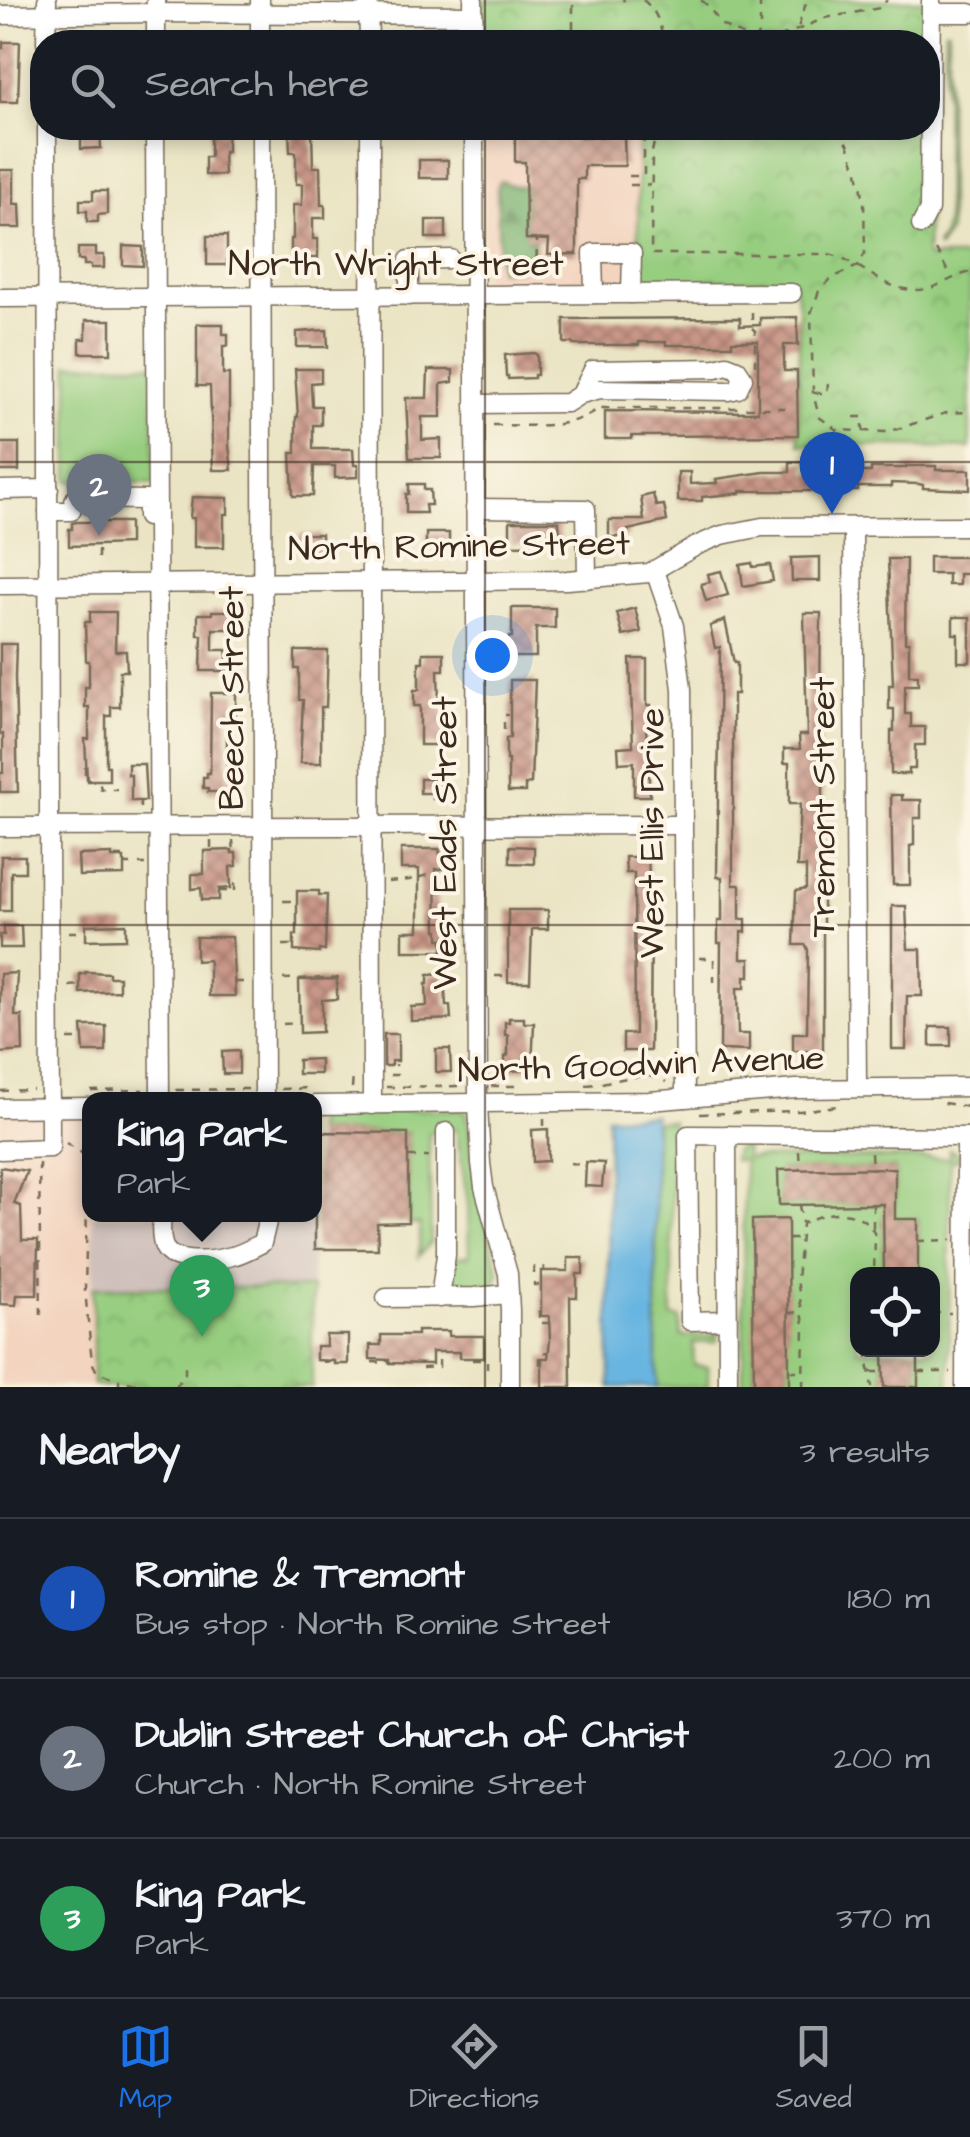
<!DOCTYPE html>
<meta charset="utf-8">
<style>
:root{--surface:#171b24;--page:#242831;--text:#f1f3f6;--muted:#9ea1a6;--line:#363941;--accent:#1a73e8}
body{margin:0;font-family:"Architects Daughter",sans-serif;background:var(--page);color:var(--text)}
.controls{position:absolute;right:30px;bottom:30px;display:grid;overflow:hidden;border-radius:20px;box-shadow:0 5px 15px #0003}
.controls button{width:90px;height:90px;display:grid;place-items:center;padding:0;border:0;border-bottom:2px solid var(--line);background:var(--surface);color:var(--text);font:50px sans-serif}
.you{position:absolute;left:492px;top:655px;width:35px;height:35px;margin:-25px;border:8px solid #fff;border-radius:50%;background:#1a73e8;box-shadow:0 0 0 15px #1a73e833}
.badge{display:grid;place-items:center;width:65px;height:65px;border-radius:50%;background:var(--accent);color:#fff;font-size:32px;font-weight:700}
.pin{position:absolute;translate:-50% -82px;filter:drop-shadow(0 2px 5px #0008)}
.pin::after{content:'';position:absolute;top:52px;width:35px;height:30px;background:inherit;clip-path:polygon(0 0,100% 0,50% 100%)}
.popup{position:absolute;left:82px;top:1092px;width:240px;height:130px;box-sizing:border-box;display:grid;place-content:center;border-radius:20px;background:var(--surface);filter:drop-shadow(0 2px 8px #0005);font-size:32px;white-space:nowrap;color:var(--muted)}
.popup b{font-size:38px;color:var(--text)}
.popup::after{content:'';position:absolute;left:50%;top:100%;margin-left:-20px;border:20px solid transparent;border-top-color:var(--surface)}
.list{margin:0;padding:0;list-style:none}
h2{display:flex;justify-content:space-between;align-items:center;height:130px;margin:0;padding:0 40px;font-size:42px}
h2 small{font-size:32px;font-weight:400;color:var(--muted)}
.list li{display:grid;grid-template-columns:65px 1fr auto;gap:30px;align-items:center;box-sizing:border-box;height:160px;padding:0 40px;border-top:2px solid var(--line)}
.list b{display:block;font-size:38px;white-space:nowrap}
.list p{margin:0;font-size:32px;white-space:nowrap;color:var(--muted)}
.list em{font-size:32px;font-style:normal;color:var(--muted)}
.icon{flex:none;width:55px;height:55px;fill:none;stroke:currentColor;stroke-width:2;stroke-linecap:round;stroke-linejoin:round}
.map{position:relative;flex:none;width:970px;height:1387px;overflow:hidden}
.search{position:absolute;background:var(--surface);box-shadow:0 5px 15px #0003;left:30px;right:30px;top:30px;height:110px;display:flex;align-items:center;gap:25px;box-sizing:border-box;padding:0 35px;border-radius:40px;color:var(--muted);font-size:38px}
.sheet{height:610px;background:var(--surface)}
nav{display:flex;justify-content:space-around;align-items:center;box-sizing:border-box;height:140px;border-top:2px solid var(--line);background:var(--surface);font-size:28px;color:var(--muted)}
nav a{display:grid;justify-items:center;gap:5px}
nav .on{color:var(--accent)}
.map>svg:first-child{display:block}
</style>
<div class="map">
<svg width="970" height="1387" viewBox="0 0 970 1387">
<defs>
<pattern id="forest-firs" width="22" height="20" patternUnits="userSpaceOnUse" patternTransform="scale(2.5)"><rect width="22" height="20" fill="#78b06e"/><path d="M5 1l3.5 6h-7zM16 11l3.5 6h-7z" fill="#648f5a"/></pattern>
<pattern id="park-crowns" width="20" height="18" patternUnits="userSpaceOnUse" patternTransform="scale(2.5)"><rect width="20" height="18" fill="#96cd7f"/><path d="M2 6a3 3 0 1 1 6 0M12 15a3 3 0 1 1 6 0" fill="none" stroke="#82b06d"/></pattern>
<pattern id="building-cross-hatch" width="8" height="8" patternUnits="userSpaceOnUse" patternTransform="scale(2.5)"><rect width="8" height="8" fill="#c99788"/><path d="M0 0l8 8M0 8l8-8" fill="none" stroke="#a47b6f"/></pattern>
</defs>
<rect width="100%" height="100%" fill="#fcf5e5"/>
<filter id="ink" filterUnits="userSpaceOnUse"><feTurbulence type="fractalNoise" baseFrequency=".01" numOctaves="2"/><feDisplacementMap in="SourceGraphic" scale="20" xChannelSelector="R" yChannelSelector="G"/><feConvolveMatrix kernelMatrix="1 2 1 2 8 2 1 2 1" color-interpolation-filters="sRGB"/></filter>
<filter id="wash" filterUnits="userSpaceOnUse"><feTurbulence type="fractalNoise" baseFrequency=".0048" numOctaves="4" result="noise"/><feDisplacementMap in="SourceGraphic" scale="40" xChannelSelector="R" yChannelSelector="G"/><feGaussianBlur stdDeviation="2.25" result="paint"/><feColorMatrix in="noise" values="0 0 0 0 0 0 0 0 0 0 0 0 0 0 0 0 0 1.4 0 .05"/><feComposite in="paint" operator="in"/></filter>
<g filter="url(#wash)">
<rect width="100%" height="100%" fill="#eae4c4"/>
<g fill="#f3d4bf">
<polygon points="484,128 638,128 638,294 484,295"/>
<polygon points="89,1111 90,1214 93,1215 93,1385 0,1386 0,1113"/>
</g>
<polygon fill="#cfc0bb" points="93,1215 312,1215 312,1288 93,1287"/>
<g fill="#96cd7f" stroke="#687c4e" stroke-width="2.5" fill-rule="evenodd">
<polygon points="945,30 948,30 949,232 938,248 936,245 942,238 946,223"/>
<polygon points="69,364 153,364 155,483 69,481"/>
<path d="M454,1109L467,1112L475,1182L499,1272L496,1280L485,1290L459,1288C450,1277 452,1270 456,1257L469,1256L468,1203L456,1129L440,1128L429,1133L431,1242L419,1256L420,1225L408,1224V1133L315,1132L316,1111Z"/>
<polygon points="655,1121 672,1121 672,1317 680,1318 681,1336 713,1336 715,1329 718,1333 716,1342 693,1343 694,1365 708,1367 708,1387 657,1387"/>
<path d="M741,1147H745L746,1158H949V1149L958,1153L959,1160L950,1161L949,1387H918L917,1350L883,1351L884,1387H789L754,1352V1387H743L744,1161L733,1160L735,1150ZM895,1168V1203L779,1205V1170ZM883,1219H918V1274H932V1350H858V1274H884Z"/>
</g>
<polygon fill="url(#forest-firs)" stroke="#5a6d46" stroke-width="2.5" points="500,181 515,186 526,186 526,239 535,240 534,254 527,255 521,269 499,270 497,186"/>
<g fill="url(#park-crowns)" stroke="#687c4e" stroke-width="2.5">
<polygon points="483,0 929,0 928,188 926,257 970,257 970,448 799,444 799,312 794,280 638,282 638,128 928,128 928,42 638,42 637,39 484,40"/>
<polygon points="93,1287 312,1288 312,1387 102,1387 93,1385"/>
</g>
<polygon fill="#68b5e1" stroke="#527080" stroke-width="2.5" points="654,1115 657,1387 610,1387 607,1116"/>
<g id="blocks">
<g fill="url(#building-cross-hatch)">
<polygon points="3,42 20,42 18,102 0,102 0,48 3,48"/>
<polygon points="81,128 100,128 101,148 81,149"/>
<polygon points="210,128 227,128 227,152 223,152 224,175 205,175 205,157 210,157"/>
<polygon points="289,128 301,128 301,132 312,131 313,167 320,167 321,205 325,205 325,218 313,218 313,239 318,239 318,258 291,258 291,239 293,239 293,205 302,205 302,184 296,184 296,152 290,152"/>
<polygon points="515,128 579,128 579,137 624,136 625,166 584,166 584,179 577,179 577,254 548,255 549,240 526,239 525,162 515,162"/>
<rect x="419" y="160" width="29" height="18"/>
<polygon points="0,170 14,170 14,204 20,204 21,228 0,228"/>
<polygon points="93,191 107,191 107,214 98,215 98,222 87,222 87,211 80,211 80,200 93,200"/>
<rect x="426" y="220" width="20" height="18"/>
<rect x="207" y="236" width="20" height="29"/>
<polygon points="123,246 143,247 143,266 123,265"/>
<polygon points="78,248 96,248 96,255 104,255 104,268 91,268 91,265 84,265 84,260 78,260"/>
<polygon points="797,317 798,345 784,345 784,371 797,371 798,435 632,436 632,439 605,439 605,411 758,412 758,341 732,341 732,345 666,345 666,342 639,342 639,345 573,345 573,343 564,343 564,319 740,318 740,326 760,325 760,318"/>
<polygon points="86,320 111,320 111,353 80,353 80,339 86,339"/>
<polygon points="197,324 223,324 223,334 228,334 228,346 223,346 223,374 229,374 229,446 232,470 213,470 210,386 197,386"/>
<polygon points="327,330 328,347 297,347 297,332"/>
<polygon points="534,353 537,355 537,375 534,375 534,378 508,379 508,376 506,376 505,355"/>
<polygon points="295,369 321,369 321,382 311,383 312,406 321,406 321,425 313,425 313,449 353,449 354,465 358,465 358,477 335,478 335,466 314,466 313,496 293,496 291,453 296,453 296,417 298,417"/>
<polygon points="428,370 453,370 453,382 441,384 441,417 422,417 422,440 441,439 441,458 409,458 406,398 427,398"/>
<rect x="0" y="443" width="19" height="28"/>
<polygon points="790,462 806,462 806,473 827,473 827,464 846,464 846,472 871,472 871,468 906,468 906,466 936,466 936,470 970,470 970,490 923,488 923,485 919,484 891,483 891,487 858,487 858,491 740,491 740,493 702,497 702,501 678,501 678,472 690,472 690,484 717,483 716,479 764,472 790,472"/>
<polygon points="409,484 424,484 424,490 430,490 431,505 425,505 426,513 406,513 406,494 409,494"/>
<polygon points="653,494 656,506 664,505 667,521 628,530 628,537 609,537 609,520 644,520 641,497"/>
<polygon points="192,497 228,498 228,514 224,514 224,547 194,547 194,518 190,518"/>
<polygon points="510,521 559,521 560,544 510,545"/>
<polygon points="77,522 129,522 129,544 69,546 69,529 72,529 72,523"/>
<rect x="426" y="533" width="23" height="14"/>
<polygon points="300,534 321,534 322,556 308,556 308,553 300,553"/>
<polygon points="820,557 820,581 792,581 791,558"/>
<polygon points="929,557 970,557 970,574 959,574 959,585 948,585 948,574 929,574"/>
<polygon points="888,559 906,559 905,642 909,642 909,675 918,675 918,685 905,685 905,714 911,714 911,727 925,727 925,745 915,745 915,769 909,769 909,774 891,774 891,731 894,731 894,709 889,709 889,685 893,685"/>
<polygon points="752,563 753,567 770,565 773,581 743,586 740,565"/>
<polygon points="721,571 728,595 706,601 701,584 710,582 708,574"/>
<polygon points="512,608 555,608 555,628 536,628 536,657 504,657 504,645 509,645 509,637 512,637"/>
<polygon points="635,608 641,632 623,636 617,613"/>
<polygon points="212,611 232,611 232,629 213,629 213,650 227,650 227,671 201,671 202,635 198,635 198,614 212,614"/>
<polygon points="90,612 116,612 115,651 126,651 127,671 120,671 120,707 111,707 111,716 106,716 106,766 109,766 109,780 87,780 85,739 89,739 89,707 85,707 85,687 89,687 89,661 86,661 85,622 90,622"/>
<polygon points="804,613 821,613 820,706 823,706 823,730 820,730 820,747 816,747 816,773 823,773 823,803 818,804 818,847 823,847 823,1051 793,1051 793,1033 807,1033 808,950 806,945 794,945 796,891 806,889 806,867 797,867 800,804 789,804 789,763 784,763 784,749 800,749 799,735 807,735"/>
<polygon points="953,617 970,617 970,662 958,662 958,634 953,634"/>
<polygon points="725,620 734,663 737,663 737,694 733,694 733,885 740,885 740,919 746,919 746,932 741,932 741,959 750,959 750,976 745,976 745,988 737,988 738,1034 749,1034 749,1051 720,1050 721,943 718,943 718,921 722,921 722,877 717,877 720,647 715,648 710,626"/>
<polygon points="0,644 16,644 15,677 18,792 0,792 0,773 3,773 3,734 0,734"/>
<polygon points="295,651 328,651 326,707 321,707 321,763 300,763 303,700 299,700 299,669 295,669"/>
<polygon points="423,653 444,653 444,670 438,670 439,706 444,706 446,745 420,745 420,706 414,706 414,690 419,690 419,662 423,662"/>
<polygon points="630,659 647,659 647,705 651,705 651,716 648,716 648,728 646,728 650,796 634,796 634,762 619,763 618,747 633,746"/>
<polygon points="510,680 535,680 531,783 525,785 525,792 508,792 508,760 506,760 506,738 510,738"/>
<polygon points="211,693 236,693 236,716 227,716 227,777 234,777 234,792 208,792 208,788 203,788 203,777 207,777 207,773 210,773"/>
<polygon points="128,764 144,764 146,801 131,801 131,775 128,775"/>
<polygon points="420,779 434,779 434,785 446,785 446,799 433,799 433,793 420,793"/>
<polygon points="891,795 902,795 902,800 921,800 921,818 914,818 914,845 910,846 910,885 893,885"/>
<polygon points="510,846 534,847 534,864 510,863"/>
<polygon points="401,849 439,849 443,869 436,869 437,930 439,930 439,939 443,939 443,951 403,951 403,931 419,931 419,869 401,869"/>
<polygon points="232,850 232,853 236,853 237,866 230,867 231,888 219,889 219,900 202,900 201,888 192,889 192,874 204,874 204,851"/>
<polygon points="112,854 112,858 124,858 124,875 79,876 78,855"/>
<polygon points="1,856 25,856 25,872 11,872 11,911 0,911"/>
<polygon points="625,857 648,857 651,914 650,1051 623,1051 623,1034 635,1034 634,873 626,873"/>
<polygon points="297,891 319,891 319,895 327,895 325,951 319,950 319,953 294,951 294,935 297,935"/>
<polygon points="892,906 906,906 908,949 921,949 922,996 907,996 906,1049 892,1049"/>
<polygon points="508,910 548,910 548,929 532,929 530,982 508,982"/>
<polygon points="126,924 126,939 86,940 86,925"/>
<polygon points="4,926 21,926 22,948 0,948 0,935 4,935"/>
<polygon points="196,937 232,937 235,996 209,996 209,960 196,961"/>
<polygon points="85,972 109,973 109,977 119,977 119,991 80,993 80,974 85,974"/>
<polygon points="17,973 15,1016 22,1016 23,1051 0,1053 0,974"/>
<polygon points="444,974 446,1006 450,1006 451,1019 411,1021 411,1007 427,1006 426,984 428,984 428,975"/>
<polygon points="337,979 337,999 322,1000 322,1032 300,1033 299,980"/>
<polygon points="509,1018 524,1018 524,1023 534,1023 532,1068 526,1068 526,1070 508,1071 505,1069 505,1057 508,1055 508,1035 505,1035 505,1022 509,1022"/>
<polygon points="82,1026 106,1026 106,1052 84,1052"/>
<rect x="930" y="1027" width="21" height="19"/>
<polygon points="384,1034 398,1034 398,1061 391,1061 391,1066 384,1066"/>
<polygon points="436,1049 450,1049 451,1072 436,1072"/>
<polygon points="239,1051 239,1074 223,1074 222,1052"/>
<polygon points="320,1059 320,1074 298,1074 298,1060"/>
<polygon points="548,1129 548,1161 533,1162 532,1130"/>
<polygon points="315,1132 408,1133 408,1222 377,1223 378,1249 315,1249"/>
<polygon points="586,1162 604,1163 602,1187 585,1186"/>
<polygon points="0,1167 27,1171 14,1204 21,1206 22,1240 38,1240 37,1295 17,1295 16,1305 0,1304"/>
<polygon points="895,1168 895,1219 918,1219 918,1274 884,1274 883,1204 779,1205 778,1170"/>
<polygon points="788,1219 789,1387 754,1387 752,1220"/>
<polygon points="568,1258 583,1258 583,1274 577,1274 577,1297 570,1297 571,1387 542,1387 542,1358 548,1358 550,1340 549,1316 541,1316 541,1271 568,1271"/>
<polygon points="417,1331 449,1331 449,1336 484,1336 484,1358 460,1358 460,1352 432,1352 432,1364 389,1363 389,1360 370,1359 370,1345 381,1345 381,1335 417,1335"/>
<polygon points="326,1335 348,1335 348,1364 334,1364 334,1361 316,1360 316,1346 326,1346"/>
<polygon points="918,1350 918,1387 884,1387 883,1351"/>
</g>
</g>
</g>
<g filter="url(#ink)">
<use href="#blocks" fill-opacity="0" stroke="#786b58" stroke-width="2.5"/>
<g fill="none" stroke-linecap="round" stroke-linejoin="round">
<g stroke="#786b58" stroke-width="21">
<g id="minor">
<polyline points="260,0 260,42"/>
<polyline points="368,0 369,42"/>
<polyline points="473,0 474,42"/>
<polyline points="931,13 970,13"/>
<polyline points="0,15 155,13 473,15"/>
<polyline points="46,42 47,0"/>
<polyline points="156,42 156,0"/>
<polyline points="155,128 160,1100"/>
<polyline points="261,128 264,1100"/>
<polyline points="370,128 372,1105"/>
<polyline points="474,128 478,1104 481,1163 484,1187 508,1274 510,1310 510,1387"/>
<polyline points="921,225 929,210 931,0"/>
<polyline points="594,294 593,253 632,253 631,294"/>
<polyline points="409,296 409,260 451,259"/>
<polyline points="0,298 792,293"/>
<polyline points="475,404 567,403 581,394 600,389 729,391 738,389 743,378 737,369 727,365 716,368 593,370 581,394"/>
<polyline points="0,490 49,489"/>
<polyline points="475,508 586,509 587,579"/>
<polyline points="48,511 71,511 75,499 147,500 147,517"/>
<polyline points="853,527 857,1086"/>
<polyline points="655,571 674,626 682,689 685,1098"/>
<polyline points="0,585 567,580 649,573 698,545 722,535 762,527 970,526"/>
<polyline points="0,827 682,825"/>
<polyline points="314,1105 649,1101 796,1089 970,1087"/>
<polyline points="0,1108 90,1107"/>
<polyline points="727,1135 728,1387"/>
<polyline points="0,1150 50,1148 47,128"/>
<path d="M162,1214C161,1224 160,1238 164,1247C173,1266 214,1261 232,1256C242,1254 252,1248 262,1243L269,1214"/>
<polyline points="386,1298 474,1297 509,1294"/>
<polyline points="440,1298 446,1255 446,1132"/>
<polyline points="727,1320 690,1321 688,1135 970,1137"/>
<polyline points="965,1387 966,1137"/>
</g>
</g>
<g stroke="#786b58" stroke-width="2.5" stroke-dasharray="8 8" stroke-linecap="butt">
<polyline points="622,0 625,0"/>
<path d="M643,0C657,11 661,25 663,42"/>
<polyline points="701,0 707,5 722,25 755,42 769,42 825,18 880,8 887,0"/>
<polyline points="493,31 573,29 573,0"/>
<polyline points="755,41 760,29 760,0"/>
<polyline points="796,42 797,31 807,0"/>
<path d="M657,128L652,152L651,254H828C861,260 881,291 917,290C936,290 951,277 970,272"/>
<polyline points="838,128 848,144 858,172 864,200 865,253 858,266 832,278 819,291 811,313 813,393 819,417 837,430 888,432 946,413 970,412"/>
<polyline points="629,176 644,176 644,136"/>
<polyline points="630,185 650,185"/>
<polyline points="936,250 952,279"/>
<polyline points="536,275 537,240"/>
<polyline points="752,312 752,328 755,331 755,365"/>
<polyline points="814,393 827,393 828,384"/>
<polyline points="854,417 863,417 863,430"/>
<path d="M493,425C529,425 570,431 599,408H791"/>
<polyline points="98,550 98,564"/>
<polyline points="504,730 504,715 508,715"/>
<polyline points="85,766 85,781 99,781 101,789 117,789"/>
<polyline points="140,802 140,808"/>
<polyline points="211,840 211,851"/>
<polyline points="233,840 234,853"/>
<polyline points="115,856 125,856 125,864 145,864"/>
<polyline points="388,882 409,880 432,874"/>
<polyline points="219,891 235,891 235,883"/>
<polyline points="283,901 297,901"/>
<polyline points="69,932 86,932"/>
<polyline points="283,945 294,945"/>
<polyline points="699,958 714,958 714,982"/>
<polyline points="495,976 508,976"/>
<polyline points="283,979 340,978"/>
<polyline points="235,982 248,982"/>
<polyline points="446,982 460,982"/>
<polyline points="69,986 79,985"/>
<polyline points="283,1024 300,1023"/>
<polyline points="68,1039 81,1039"/>
<polyline points="390,1075 397,1075 396,1064"/>
<path d="M586,1085C610,1084 645,1068 666,1082"/>
<polyline points="491,1086 523,1086"/>
<polyline points="386,1087 463,1086"/>
<polyline points="352,1088 353,1076"/>
<polyline points="281,1089 313,1088"/>
<polyline points="176,1090 248,1089"/>
<polyline points="0,1091 33,1090"/>
<polyline points="91,1091 143,1090"/>
<polyline points="944,1103 970,1107"/>
<polyline points="700,1114 800,1111 837,1106"/>
<polyline points="544,1118 544,1129"/>
<polyline points="89,1124 85,1290 92,1362 97,1372 119,1380"/>
<polyline points="66,1143 88,1157"/>
<polyline points="799,1151 800,1169"/>
<polyline points="871,1153 872,1170"/>
<polyline points="408,1157 429,1157"/>
<polyline points="39,1163 41,1321"/>
<polyline points="570,1163 586,1165"/>
<polyline points="873,1204 873,1228"/>
<polyline points="799,1205 802,1223"/>
<polyline points="788,1239 798,1239"/>
<polyline points="918,1241 952,1240"/>
<polyline points="534,1266 534,1285 541,1285"/>
<polyline points="544,1271 544,1266"/>
<polyline points="539,1310 539,1320 542,1320 542,1323 549,1323"/>
<polyline points="789,1313 801,1312"/>
<polyline points="932,1313 951,1313"/>
<polyline points="866,1350 872,1387"/>
<polyline points="472,1360 487,1360 487,1375"/>
<polyline points="322,1362 332,1361"/>
<polyline points="372,1362 387,1363 387,1360"/>
<polyline points="540,1365 540,1353 548,1352"/>
<polyline points="422,1368 439,1367 439,1352"/>
<polyline points="789,1371 802,1371"/>
<polyline points="871,1372 884,1372"/>
<polyline points="918,1372 951,1372"/>
<polyline points="540,1386 540,1387"/>
<polyline points="119,1387 119,1380 152,1387"/>
<polyline points="175,1387 185,1373 185,1366"/>
<path d="M803,1387L804,1324L797,1280L802,1224C825,1210 862,1205 875,1235L874,1274"/>
</g>
<use href="#minor" stroke="#fff" stroke-width="18"/>
</g>
</g>
<path fill="none" stroke="#3b2a1e" stroke-width="2.5" stroke-opacity="0.55" d="M485,0V42M485,128V1387M0,462H970M0,925H970"/>
<g text-anchor="middle" stroke-width="8" stroke-linejoin="round" paint-order="stroke">
<g font-size="35" fill="#3b2a1e" stroke="#fcf5e5">
<text x="396" y="275">North Wright Street</text>
<text transform="translate(459 545) rotate(-1)" y="12">North Romine Street</text>
<text transform="translate(231 698) rotate(-90)" y="12">Beech Street</text>
<text transform="translate(822 807) rotate(-90)" y="12">Tremont Street</text>
<text transform="translate(651 833) rotate(-90)" y="12">West Ellis Drive</text>
<text transform="translate(444 843) rotate(-90)" y="12">West Eads Street</text>
<text transform="translate(641 1063) rotate(-2)" y="12">North Goodwin Avenue</text>
</g>
</g>
</svg>
<div class="controls">
<button><svg class="icon" aria-label="locate" viewBox="0 0 24 24"><circle cx="12" cy="12" r="6"/><path d="M12 2v4M12 18v4M2 12h4M18 12h4"/></svg></button>
</div>
<div class="you"></div>
<div class="pin badge" style="left:832px;top:514px;background:#1a4fb4">1</div>
<div class="pin badge" style="left:99px;top:536px;background:#6b7280">2</div>
<div class="pin badge" style="left:202px;top:1337px;background:#2e9e5b">3</div>
<div class="popup"><b>King Park</b>Park</div>
<div class="search"><svg class="icon" aria-label="search" viewBox="0 0 24 24"><circle cx="10" cy="10" r="6"/><path d="M15 15l6 6"/></svg>Search here</div>
</div>
<section class="sheet">
<h2>Nearby<small>3 results</small></h2>
<ul class="list">
<li><span class="badge" style="background:#1a4fb4">1</span><div><b>Romine &amp; Tremont</b><p>Bus stop · North Romine Street</p></div><em>180 m</em></li>
<li><span class="badge" style="background:#6b7280">2</span><div><b>Dublin Street Church of Christ</b><p>Church · North Romine Street</p></div><em>200 m</em></li>
<li><span class="badge" style="background:#2e9e5b">3</span><div><b>King Park</b><p>Park</p></div><em>370 m</em></li>
</ul>
</section>
<nav>
<a class="on"><svg class="icon" aria-label="map" viewBox="0 0 24 24"><path d="M3 6l6-2 6 2 6-2v14l-6 2-6-2-6 2zM9 4v14M15 6v14"/></svg>Map</a>
<a><svg class="icon" aria-label="directions" viewBox="0 0 24 24"><path d="M12 3l9 9-9 9-9-9zM9 14v-3h6M13 9l2 2-2 2"/></svg>Directions</a>
<a><svg class="icon" aria-label="saved" viewBox="0 0 24 24"><path d="M7 4h10v16l-5-4-5 4z"/></svg>Saved</a>
</nav>
